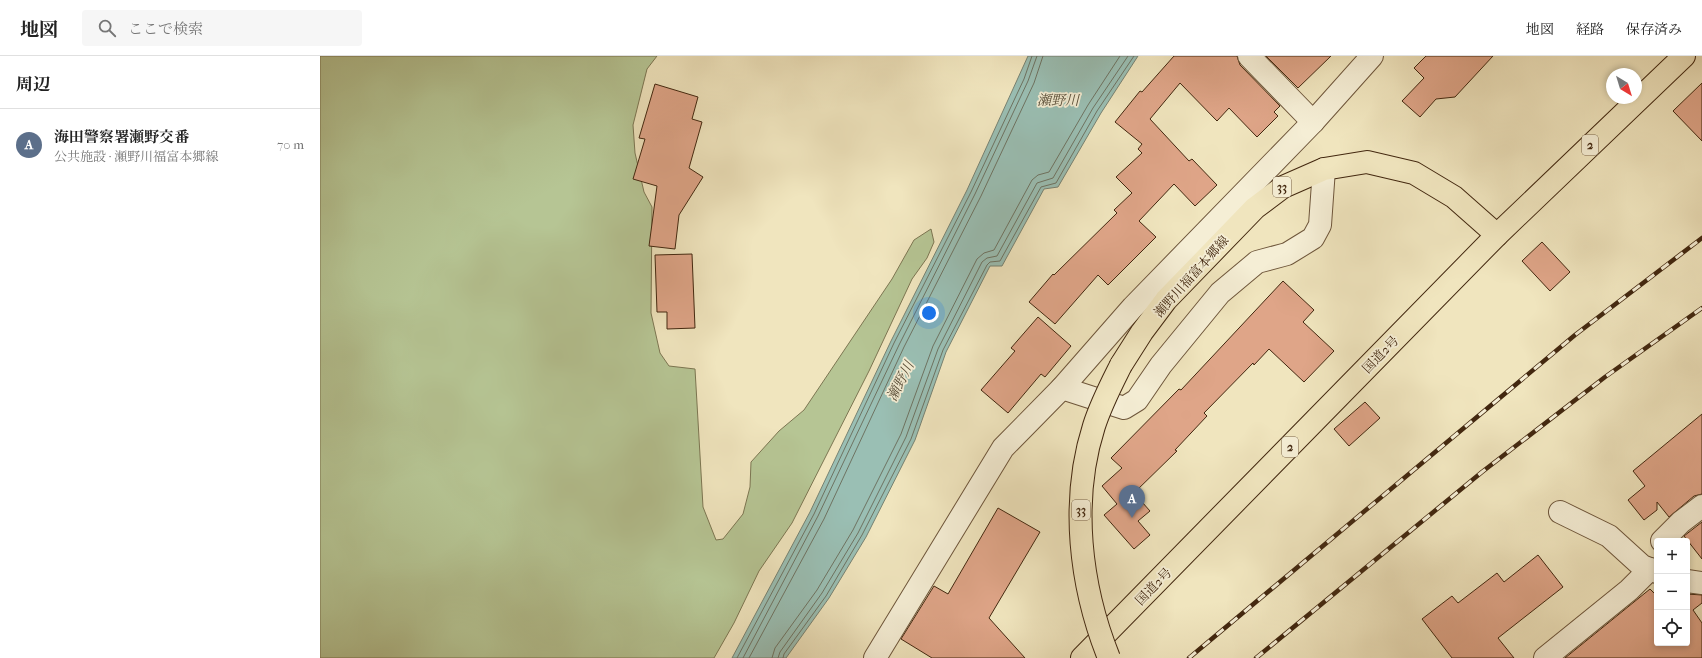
<!DOCTYPE html>
<html lang="ja">
<meta charset="utf-8">
<style>
:root{--surface:#fff;--page:#f6f6f6;--text:#222;--muted:#767676;--line:#e0e0e0;--accent:#111827}
body{margin:0;font-family:"IM FELL French Canon","Noto Serif JP",serif;background:var(--page);color:var(--text)}
.controls{position:absolute;right:12px;bottom:12px;display:grid;overflow:hidden;border-radius:4px;box-shadow:0 2px 6px #0003}
.controls button{width:36px;height:36px;display:grid;place-items:center;padding:0;border:0;border-bottom:1px solid var(--line);background:var(--surface);color:var(--text);font:20px sans-serif}
.compass{position:absolute;left:1286px;top:12px;width:36px;height:36px;border-radius:50%;background:var(--surface);box-shadow:0 2px 6px #0003;rotate:142deg}
.you{position:absolute;left:609px;top:257px;width:14px;height:14px;margin:-10px;border:3px solid #fff;border-radius:50%;background:#1a73e8;box-shadow:0 0 0 6px #1a73e833}
.badge{display:grid;place-items:center;width:26px;height:26px;border-radius:50%;background:var(--accent);color:#fff;font-size:13px;font-weight:700}
.pin{position:absolute;translate:-50% -33px;filter:drop-shadow(0 1px 2px #0008)}
.pin::after{content:'';position:absolute;top:21px;width:14px;height:12px;background:inherit;clip-path:polygon(0 0,100% 0,50% 100%)}
.list{margin:0;padding:0;list-style:none}
h2{display:flex;justify-content:space-between;align-items:center;height:52px;margin:0;padding:0 16px;font-size:17px}
h2 small{font-size:13px;font-weight:400;color:var(--muted)}
.list li{display:grid;grid-template-columns:26px 1fr auto;gap:12px;align-items:center;box-sizing:border-box;height:72px;padding:0 16px;border-top:1px solid var(--line)}
.list b{display:block;font-size:15px;white-space:nowrap}
.list p{margin:0;font-size:13px;white-space:nowrap;color:var(--muted)}
.list em{font-size:13px;font-style:normal;color:var(--muted)}
.icon{flex:none;width:22px;height:22px;fill:none;stroke:currentColor;stroke-width:2;stroke-linecap:round;stroke-linejoin:round}
.map{position:relative;flex:none;width:1382px;height:602px;overflow:hidden}
header{display:flex;align-items:center;gap:24px;box-sizing:border-box;height:56px;padding:0 20px;background:var(--surface);border-bottom:1px solid var(--line)}
header strong{font-size:19px}
nav{display:flex;gap:22px;margin-inline-start:auto;font-size:14px}
.search{width:280px;height:36px;background:var(--page);display:flex;align-items:center;gap:10px;box-sizing:border-box;padding:0 14px;border-radius:4px;color:var(--muted);font-size:15px}
main{display:flex}
aside{flex:1;background:var(--surface)}
.map>svg:first-child{display:block}
</style>
<header>
<strong>地図</strong>
<div class="search"><svg class="icon" aria-label="search" viewBox="0 0 24 24"><circle cx="10" cy="10" r="6"/><path d="M15 15l6 6"/></svg>ここで検索</div>
<nav><a>地図</a><a>経路</a><a>保存済み</a></nav>
</header>
<main>
<aside>
<h2>周辺<small></small></h2>
<ul class="list">
<li><span class="badge" style="background:#5c6f8a">A</span><div><b>海田警察署瀬野交番</b><p>公共施設 · 瀬野川福富本郷線</p></div><em>70 m</em></li>
</ul>
</aside>
<div class="map">
<svg width="1382" height="602" viewBox="0 0 1382 602">
<rect width="100%" height="100%" fill="#f0e5be"/>
<filter id="stains"><feTurbulence type="fractalNoise" baseFrequency=".005" numOctaves="4"/><feColorMatrix values="0 0 0 0 .2 0 0 0 0 .09 0 0 0 0 .02 0 0 0 .5 -.17"/></filter>
<radialGradient id="worn" r=".72"><stop offset=".6" stop-color="#630" stop-opacity="0"/><stop offset="1" stop-color="#630" stop-opacity=".3"/></radialGradient>
<polygon fill="#b6c594" stroke="#7c7652" points="0,0 337,0 327,13 313,69 315,97 324,136 332,151 331,257 340,297 349,310 375,313 383,451 396,484 403,483 423,458 430,431 431,406 459,375 484,354 572,223 594,184 611,173 614,186 607,202 592,223 549,315 472,467 439,515 414,567 394,602 0,602"/>
<polygon fill="#9abfb4" stroke="#778272" points="708,0 818,0 781,57 738,131 724,133 682,210 670,210 626,296 595,384 546,481 509,542 466,602 412,602 490,456 571,285 647,134"/>
<g fill="none" stroke-linecap="round" stroke-linejoin="round">
<g stroke="#6e7362" stroke-width="1">
<polyline points="417,602 494,458 574,287 651,136 704,23 712,0"/>
<polyline points="423,602 498,460 579,289 655,138 708,25 717,0"/>
<polyline points="429,602 504,463 584,291 661,140 714,27 723,0"/>
<polyline points="452,602 455,592 497,534 533,474 581,378 613,290 657,203 664,197 674,194 712,124 718,119 729,116 768,49 800,0"/>
<polyline points="458,602 460,596 502,537 538,477 586,381 618,293 662,206 667,202 677,200 717,127 733,122 773,52 808,0"/>
<polyline points="463,602 464,598 506,540 542,479 591,383 623,294 667,209 670,206 680,205 721,131 736,127 777,55 814,0"/>
</g>
</g>
<g fill="#dfa588" stroke="#42270f">
<polygon points="854,0 917,0 920,9 960,50 954,56 958,60 937,81 909,52 897,65 860,27 830,63 869,105 872,103 897,129 875,150 854,128 819,165 836,181 788,229 778,219 735,268 709,246 733,218 734,219 797,157 794,154 812,137 796,121 822,97 818,93 822,88 795,66 820,35 822,36"/>
<polygon points="946,0 1011,0 978,32"/>
<polygon points="1106,0 1173,0 1135,41 1116,43 1100,61 1082,45 1104,22 1094,12"/>
<polygon points="1382,27 1382,85 1353,55"/>
<polygon points="335,28 378,41 372,63 382,66 369,112 383,121 359,159 355,193 329,190 337,130 313,123 325,83 319,82"/>
<polygon points="1222,186 1250,216 1230,235 1202,205"/>
<polygon points="372,198 375,272 347,273 347,256 337,256 335,199"/>
<polygon points="963,225 994,254 983,266 1014,295 984,326 949,293 934,309 933,307 884,357 887,360 855,394 857,395 814,437 830,455 818,465 830,479 814,493 784,459 797,448 782,430 802,412 791,402 859,333 861,334"/>
<polygon points="718,261 751,290 725,321 721,318 688,357 661,334 695,295 691,292"/>
<polygon points="1045,346 1060,362 1029,390 1014,373"/>
<polygon points="1382,358 1382,438 1374,440 1349,461 1337,446 1337,454 1324,464 1308,444 1325,430 1313,415"/>
<polygon points="678,452 720,476 669,562 705,602 612,602 581,583 614,530 628,538"/>
<polygon points="1382,466 1382,503 1364,480"/>
<polygon points="1218,499 1243,531 1178,582 1194,602 1132,602 1102,563 1132,540 1138,547 1177,517 1184,526"/>
<polygon points="1330,533 1337,540 1337,587 1367,587 1367,538 1382,539 1382,547 1373,554 1382,567 1382,602 1245,602"/>
</g>
<g fill="none" stroke-linecap="round" stroke-linejoin="round">
<g stroke="#6e563b" stroke-width="24">
<g id="minor">
<polyline points="929,0 993,66"/>
<polyline points="742,332 804,352 817,344 841,309 900,237 937,206 967,198 993,182 1000,169 1004,113"/>
<polyline points="1240,456 1289,480 1322,510 1337,516"/>
<polyline points="1342,485 1361,466 1382,450"/>
<polyline points="1367,525 1382,527"/>
<polyline points="555,602 683,392 742,332 813,251 993,66 1052,0"/>
<polyline points="1225,602 1309,534 1330,513"/>
</g>
</g>
<g stroke="#42270f" stroke-width="24">
<polyline id="primary" points="801,309 822,276 846,244 935,152 963,131 1004,113 1047,106 1094,117 1134,141 1177,179"/>
</g>
<g stroke="#42270f" stroke-width="24">
<polyline id="trunk" points="762,602 1177,179 1364,0"/>
</g>
<use href="#minor" stroke="#f5eed5" stroke-width="22"/>
<use href="#primary" stroke="#f0e5be" stroke-width="22"/>
<use href="#trunk" stroke="#f0e5be" stroke-width="22"/>
<g stroke="#42270f" stroke-width="4.5">
<g id="rail">
<polyline points="869,602 1255,279 1382,182"/>
<polyline points="936,602 1162,416 1285,321 1382,252"/>
</g>
</g>
<use href="#rail" stroke="#f5eed5" stroke-width="3" stroke-dasharray="9" stroke-linecap="butt"/>
<g stroke="#42270f" stroke-width="24" stroke-linecap="butt">
<path id="primary-bridge" d="M789,602C760,530 750,445 774,370C781,348 791,329 801,309"/>
</g>
<use href="#primary-bridge" stroke="#f0e5be" stroke-width="22"/>
</g>
<g text-anchor="middle" stroke-width="3.5" stroke-linejoin="round" paint-order="stroke">
<g fill="#f5eed5" stroke="#78634a" stroke-width="1">
<rect x="1262" y="79" width="16" height="20" rx="3"/>
<rect x="953" y="121" width="18" height="20" rx="3"/>
<rect x="962" y="381" width="16" height="20" rx="3"/>
<rect x="752" y="444" width="18" height="20" rx="3"/>
</g>
<g font-size="12" font-weight="bold" fill="#42270f">
<text x="1270" y="93">2</text>
<text x="962" y="135">33</text>
<text x="970" y="395">2</text>
<text x="761" y="458">33</text>
</g>
<g font-size="13" fill="#42270f" stroke="#f5eed5">
<text transform="translate(871 220) rotate(-48)" y="5">瀬野川福富本郷線</text>
<text transform="translate(1060 298) rotate(-46)" y="5">国道2号</text>
<text transform="translate(833 530) rotate(-46)" y="5">国道2号</text>
</g>
<g font-size="14" font-style="italic" fill="#584d38" stroke="#f5eed5">
<text x="738" y="49">瀬野川</text>
<text transform="translate(580 325) rotate(-63)" y="5">瀬野川</text>
</g>
</g>
<rect width="100%" height="100%" filter="url(#stains)"/>
<rect width="100%" height="100%" fill="url(#worn)"/>
</svg>
<div class="controls">
<button>+</button>
<button>−</button>
<button><svg class="icon" aria-label="locate" viewBox="0 0 24 24"><circle cx="12" cy="12" r="6"/><path d="M12 2v4M12 18v4M2 12h4M18 12h4"/></svg></button>
</div>
<svg class="compass" viewBox="-18 -18 36 36"><path d="M0-13l5 13h-10z" fill="#e53935"/><path d="M0 13l5-13h-10z" fill="#767676"/></svg>
<div class="you"></div>
<div class="pin badge" style="left:812px;top:462px;background:#5c6f8a">A</div>
</div>
</main>
